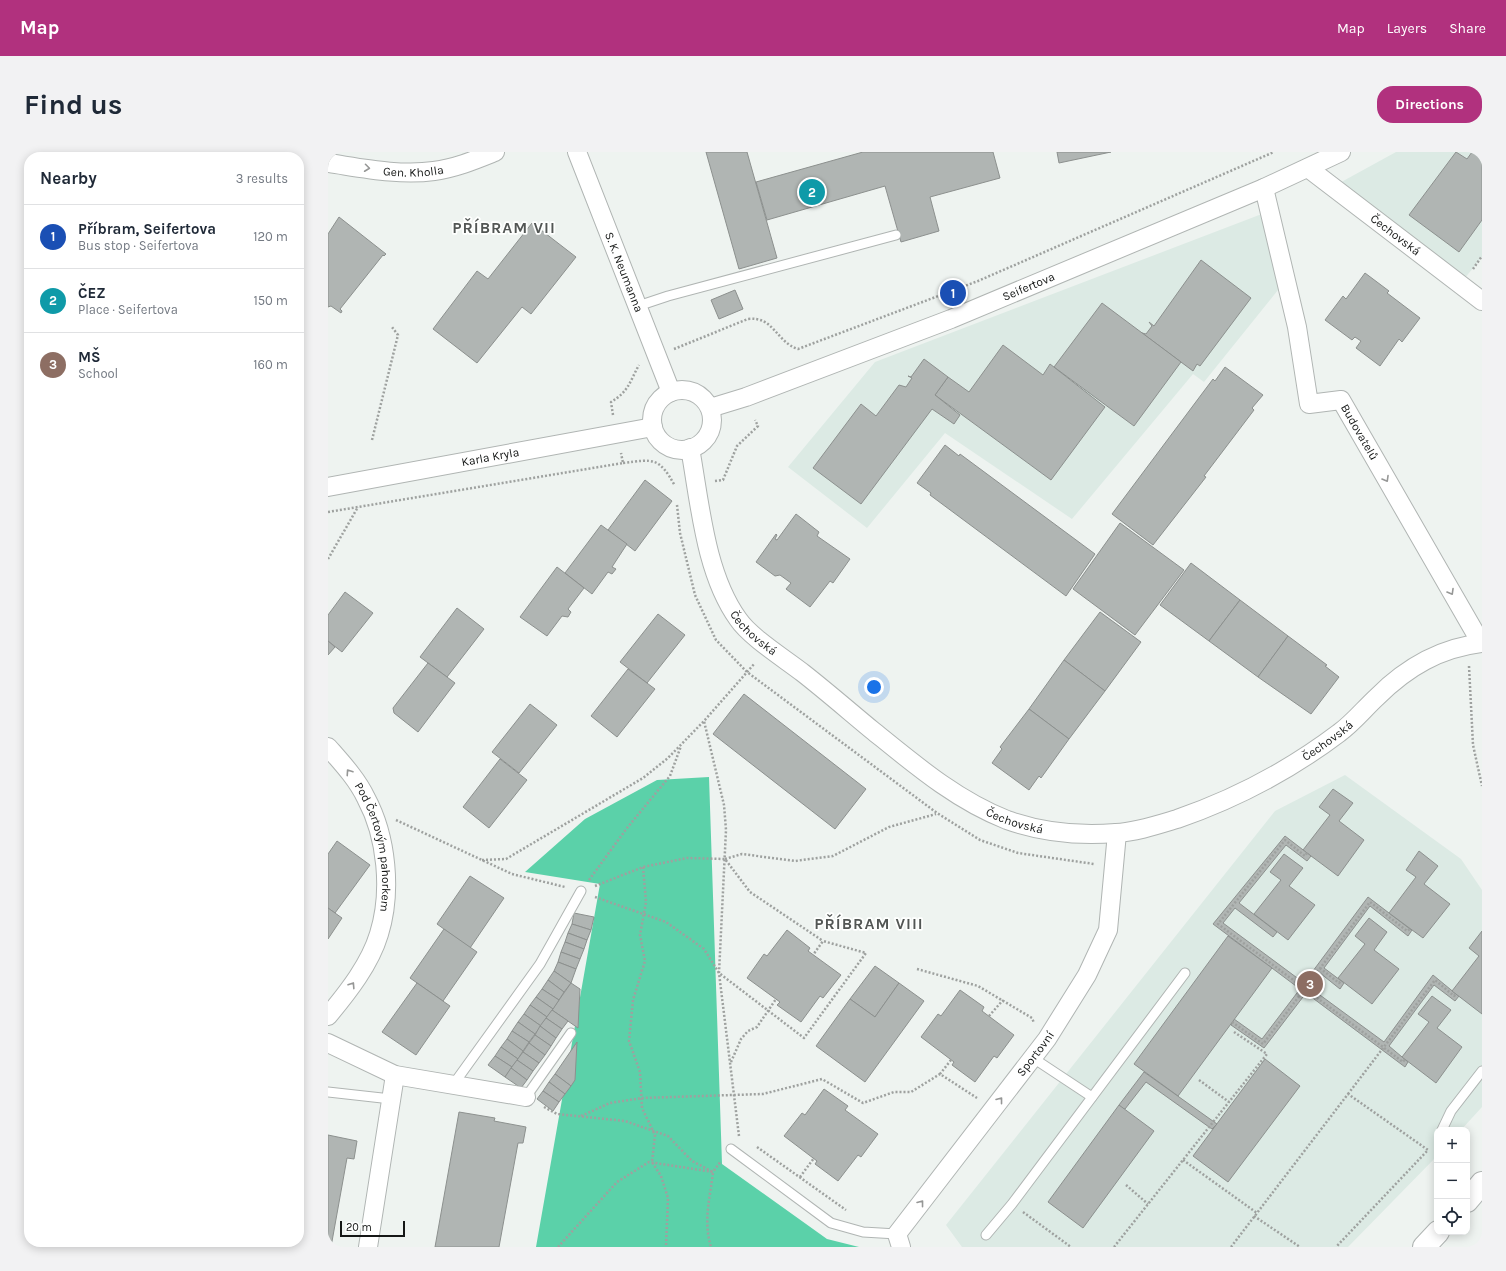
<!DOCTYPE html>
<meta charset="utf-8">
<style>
:root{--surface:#fff;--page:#f2f2f3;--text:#1f2937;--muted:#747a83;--line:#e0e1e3;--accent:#b1317e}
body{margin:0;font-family:Karla,sans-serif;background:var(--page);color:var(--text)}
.controls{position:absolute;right:12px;bottom:12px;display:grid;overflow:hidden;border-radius:8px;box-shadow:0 2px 10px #0003}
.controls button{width:36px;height:36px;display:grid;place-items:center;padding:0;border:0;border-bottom:1px solid var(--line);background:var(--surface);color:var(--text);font:20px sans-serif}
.scale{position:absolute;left:12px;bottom:10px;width:65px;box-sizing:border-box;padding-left:4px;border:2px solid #151716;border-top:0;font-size:11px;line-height:14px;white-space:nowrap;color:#151716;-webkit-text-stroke:3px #fefffe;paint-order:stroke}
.you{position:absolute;left:546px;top:535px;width:14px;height:14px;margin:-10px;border:3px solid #fff;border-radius:50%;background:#1a73e8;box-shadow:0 0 0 6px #1a73e833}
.badge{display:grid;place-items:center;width:26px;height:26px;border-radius:50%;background:var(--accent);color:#fff;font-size:13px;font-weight:700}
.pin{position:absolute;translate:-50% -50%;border:2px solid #fff;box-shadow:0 1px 4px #0006}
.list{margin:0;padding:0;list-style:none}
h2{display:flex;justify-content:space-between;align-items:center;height:52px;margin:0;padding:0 16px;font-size:17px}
h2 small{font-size:13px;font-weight:400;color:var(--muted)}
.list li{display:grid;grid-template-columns:26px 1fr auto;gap:12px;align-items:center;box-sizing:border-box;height:64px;padding:0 16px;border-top:1px solid var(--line)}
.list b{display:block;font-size:15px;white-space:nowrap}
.list p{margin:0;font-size:13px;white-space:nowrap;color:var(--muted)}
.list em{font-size:13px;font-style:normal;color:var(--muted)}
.icon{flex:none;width:22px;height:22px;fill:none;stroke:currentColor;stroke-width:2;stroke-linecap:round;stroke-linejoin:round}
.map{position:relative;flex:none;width:1154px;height:1095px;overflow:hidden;border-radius:16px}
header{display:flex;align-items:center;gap:24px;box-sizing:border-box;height:56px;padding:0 20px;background:var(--accent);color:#fff}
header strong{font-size:19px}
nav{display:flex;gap:22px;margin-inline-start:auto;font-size:14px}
.intro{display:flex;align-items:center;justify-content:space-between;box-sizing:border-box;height:96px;padding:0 24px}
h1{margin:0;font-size:28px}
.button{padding:10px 18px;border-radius:16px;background:var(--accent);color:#fff;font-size:14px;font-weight:700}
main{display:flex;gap:24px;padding:0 24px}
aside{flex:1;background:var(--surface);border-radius:16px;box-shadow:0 2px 10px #0003}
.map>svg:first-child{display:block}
</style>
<header>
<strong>Map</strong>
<nav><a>Map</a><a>Layers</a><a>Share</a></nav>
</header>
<div class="intro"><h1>Find us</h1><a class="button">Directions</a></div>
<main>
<aside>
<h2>Nearby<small>3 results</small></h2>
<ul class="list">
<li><span class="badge" style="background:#1a4fb4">1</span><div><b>Příbram, Seifertova</b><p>Bus stop · Seifertova</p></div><em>120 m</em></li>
<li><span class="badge" style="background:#0f9aa8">2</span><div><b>ČEZ</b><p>Place · Seifertova</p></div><em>150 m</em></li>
<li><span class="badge" style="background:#8d6e63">3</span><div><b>MŠ</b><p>School</p></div><em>160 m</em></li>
</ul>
</aside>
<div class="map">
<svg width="1154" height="1095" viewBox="0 0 1154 1095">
<rect width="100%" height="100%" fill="#eef3f0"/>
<g fill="#dceae4">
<polygon points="1068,0 1154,0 1154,105 1132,132 1006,34"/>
<polygon points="939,60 958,128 876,230 865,222 744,367 617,281 539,376 460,315 547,210"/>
<polygon points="1017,623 1133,707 1154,738 1154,955 1133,978 1109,978 1109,1004 1020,1095 634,1095 618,1073 947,659"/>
</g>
<polygon fill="#5bd1a9" points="381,625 394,1012 499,1087 531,1095 208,1095 272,732 197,720 257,667 329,628"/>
<g fill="#b0b5b3" stroke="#8c908e">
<polygon points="378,0 419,0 449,106 411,117"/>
<polygon points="535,0 665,0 672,26 602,45 611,79 573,90 557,34 439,68 428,30"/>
<polygon points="729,0 783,0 731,11"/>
<polygon points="1128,0 1139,7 1144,0 1154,0 1154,68 1131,100 1081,63"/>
<polygon points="11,65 58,102 56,104 55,103 12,157 14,159 13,161 3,154 0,155 0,82"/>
<polygon points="204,71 248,105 203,162 194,155 149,211 105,177 149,119 160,127"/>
<polygon points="873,108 923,146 872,214 869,212 865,219 814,181 818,182 824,174 821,170 826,174"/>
<polygon points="1037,121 1061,139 1059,141 1092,166 1074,190 1071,187 1052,214 1028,196 1033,189 1027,185 1024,188 997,168 1015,144 1018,147"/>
<polygon points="407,138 415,157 391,167 383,148"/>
<polygon points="774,151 853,210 806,274 726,215"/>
<polygon points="675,193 715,223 722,212 777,255 723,328 607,243 620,225 641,240"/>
<polygon points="596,207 620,225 607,243 632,263 626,272 604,257 533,352 485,316 533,252 548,264 571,233 578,235 584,226 580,224 583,225"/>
<polygon points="897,215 935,243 924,256 926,258 876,324 878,325 825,393 784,362 885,227 887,229"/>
<polygon points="617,293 631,304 632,302 767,402 738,444 602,343 603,341 589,331"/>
<polygon points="317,328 344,349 307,399 280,378"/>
<polygon points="468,362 491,380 489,384 522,407 505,431 502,429 482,455 458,437 463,431 452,423 447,424 428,410 448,382 449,383 447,387 449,388"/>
<polygon points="792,371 856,418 807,483 745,437"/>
<polygon points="273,373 299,392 284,415 288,417 284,422 280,420 264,442 237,421"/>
<polygon points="863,411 912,448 881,489 832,453"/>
<polygon points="229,415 256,436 240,457 243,460 240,465 234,464 219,484 192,465"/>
<polygon points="17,440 45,461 14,500 0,489 0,463"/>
<polygon points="912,448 960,484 930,525 881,489"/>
<polygon points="129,456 156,477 119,525 92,505"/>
<polygon points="772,460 813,490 777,539 736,508"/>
<polygon points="330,462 357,483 319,531 292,510"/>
<polygon points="960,484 999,513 997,514 1011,525 983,562 930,525"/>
<polygon points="0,489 7,495 0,503"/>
<polygon points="736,508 777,539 741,587 701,557"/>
<polygon points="100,511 127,531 90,580 66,561 65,556"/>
<polygon points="300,517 327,537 289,585 263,564"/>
<polygon points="416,542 538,637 507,677 385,582"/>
<polygon points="202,552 229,573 191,621 164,600"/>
<polygon points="701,557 741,587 713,626 711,624 701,638 664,611 674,597 672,595"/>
<polygon points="172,607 199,628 161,676 135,655"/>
<polygon points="1005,637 1025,651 1011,669 1036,688 1010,724 975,698 1002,663 991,655"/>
<polygon points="957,684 983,704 979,709 958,693 911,751 949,780 945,785 907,756 895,771 976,831 1040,745 1082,777 1084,778 1080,784 1042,754 996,816 1016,831 1012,837 992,821 981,835 1056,890 1105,823 1128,842 1131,844 1127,849 1106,833 1061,894 1080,910 1077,915 978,841 936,896 903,873 906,867 934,887 972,837 885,772"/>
<polygon points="9,689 42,713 7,761 0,756 0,702"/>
<polygon points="1091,699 1110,714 1096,732 1122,752 1095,786 1061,761 1088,725 1078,718"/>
<polygon points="956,702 975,716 961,734 987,753 960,788 926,762 953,728 942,720"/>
<polygon points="142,724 176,746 142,796 109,772"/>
<polygon points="0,756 14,766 0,787"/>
<polygon points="246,761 266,765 263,778 244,772"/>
<polygon points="1041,766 1059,780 1046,798 1071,817 1044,852 1010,826 1037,792 1027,784"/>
<polygon points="244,772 263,778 259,788 240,781"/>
<polygon points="116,777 149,800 115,849 82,826"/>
<polygon points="459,778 482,796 480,799 513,823 495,846 492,844 473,870 449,853 452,850 419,826 436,802 439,804"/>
<polygon points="1154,779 1154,862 1124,839 1151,804 1141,796"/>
<polygon points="240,781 259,788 256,797 237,790"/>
<polygon points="900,784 944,816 850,944 806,912"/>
<polygon points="237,790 256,797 252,807 233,800"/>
<polygon points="233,800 252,807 248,817 230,810"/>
<polygon points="230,810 248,817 243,831 226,819"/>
<polygon points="547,814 571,831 547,865 522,847"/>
<polygon points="226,819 243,831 236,840 220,828"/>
<polygon points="220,828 236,840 231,848 214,837"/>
<polygon points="89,831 122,854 88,903 54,880"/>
<polygon points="243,831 252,837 250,876 224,858"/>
<polygon points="571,831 596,849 537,930 488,894 522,847 547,865"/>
<polygon points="214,837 231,848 225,857 208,845"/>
<polygon points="632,838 656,855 654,859 686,883 669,906 666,904 647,930 624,913 626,910 593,885 610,862 613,864"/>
<polygon points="1104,844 1123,858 1109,876 1134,895 1108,931 1074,905 1101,870 1090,862"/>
<polygon points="208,845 225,857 219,865 202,853"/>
<polygon points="202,853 219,865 213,874 196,862"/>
<polygon points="224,858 240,869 234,877 218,866"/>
<polygon points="196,862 213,874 207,882 190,870"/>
<polygon points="218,866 234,877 228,886 212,874"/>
<polygon points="190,870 207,882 201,890 184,879"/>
<polygon points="212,874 228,886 223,894 207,883"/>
<polygon points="184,879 201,890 195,899 179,887"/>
<polygon points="207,883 223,894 217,903 201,891"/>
<polygon points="179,887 195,899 190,907 173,895"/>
<polygon points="249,890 247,928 243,934 227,922"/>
<polygon points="201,891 217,903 211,911 195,900"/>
<polygon points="173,895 190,907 184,915 167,904"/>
<polygon points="195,900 211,911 205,919 189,908"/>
<polygon points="167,904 184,915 177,925 160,913"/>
<polygon points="937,907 972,934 900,1030 865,1004"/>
<polygon points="189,908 205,919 199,928 183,916"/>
<polygon points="183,916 199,928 193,936 177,925"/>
<polygon points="816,920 889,972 884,977 881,975 818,930 797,957 794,956 791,953"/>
<polygon points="227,922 243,934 237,942 221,930"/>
<polygon points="221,930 237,942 231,950 215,939"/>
<polygon points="496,937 520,954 517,958 550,982 533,1005 530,1003 510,1029 487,1012 489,1009 456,984 474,961 477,963"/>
<polygon points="215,939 231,950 225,959 209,947"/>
<polygon points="791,953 826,979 755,1076 720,1050"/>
<polygon points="131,960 167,966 166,969 198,975 195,991 190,991 171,1095 107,1095"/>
<polygon points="0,983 29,989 26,1007 19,1006 3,1095 0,1095"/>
</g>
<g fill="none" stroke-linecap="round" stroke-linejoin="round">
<g stroke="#b0b5b3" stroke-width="11">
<g id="lane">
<polyline points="310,154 340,144 568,83"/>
<polyline points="705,906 764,945"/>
<polyline points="125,933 212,812 253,739"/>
<polyline points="0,940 63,947"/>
<polyline points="198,945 243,881"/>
<polyline points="1114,978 1123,959 1154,919"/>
<polyline points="403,997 503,1071 535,1080 569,1082"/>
<polyline points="658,1083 684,1052 857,821"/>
</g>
</g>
<g stroke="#b0b5b3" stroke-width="20">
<g id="street">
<path id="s1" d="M249,0L343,240"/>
<path id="s2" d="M0,11C34,16 72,24 106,19C128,16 147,8 167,0"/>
<path id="s3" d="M980,16L1154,149"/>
<path id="s4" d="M936,36L969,175L981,252L1013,248L1153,491"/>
<circle cx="354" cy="268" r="30"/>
<path id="s5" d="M382,256L418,245L623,167L936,36L1013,0"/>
<path id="s6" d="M362,296C372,351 377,421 410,467C422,485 457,507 475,521C498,539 521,559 544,578C586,612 628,648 679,668C713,680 752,684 788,681C808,680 829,673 849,667C907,647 962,618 1011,581C1025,571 1036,557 1049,545C1079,515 1112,496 1154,491"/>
<path id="s7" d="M0,335L325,275"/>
<path id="s8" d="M0,595C14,611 29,627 38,646C59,685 64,740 51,782C42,812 20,840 0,864"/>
<polyline points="0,891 67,923 198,945"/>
<polyline points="40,1095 67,923"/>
<path id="s9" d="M573,1095L569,1082L719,887L759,823L780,778L789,681"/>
</g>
</g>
<g stroke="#b0b5b3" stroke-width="24">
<g id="secondary">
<polyline points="1139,1049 1154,1031"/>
<polyline points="1096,1095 1110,1080"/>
</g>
</g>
<g stroke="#9ea19f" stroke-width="2.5" stroke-dasharray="2 2" stroke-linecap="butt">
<polyline points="1145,117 1154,104"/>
<path d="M346,197L420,167C446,164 448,190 470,197L650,129L946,0"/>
<path d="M285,263L283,250C301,239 301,231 311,213"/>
<polyline points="44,288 70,183 64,175"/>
<path d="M295,311C326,307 331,305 347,334"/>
<polyline points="387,329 395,328 409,294 430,274 427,268"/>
<polyline points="349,353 352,381 367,443 388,488 419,520 609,661 652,688 690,701 766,712"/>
<polyline points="0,360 295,311 293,301"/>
<polyline points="0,407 30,355"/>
<polyline points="1141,514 1145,593 1154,634"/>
<polyline points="68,668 184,722 237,735"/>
<polyline points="979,701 977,704 957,688 890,772 1075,910 1077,907"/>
<polyline points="397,707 414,702 467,709 505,704 561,675 608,662"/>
<polyline points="154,708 178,707 315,626 340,606 376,569"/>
<polyline points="315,715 318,750 312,783 317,809 305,848 301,889 312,920 314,956 327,983 324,1010 333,1024 340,1046 338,1095"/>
<polyline points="261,728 299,676 342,624 353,594"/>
<polyline points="267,734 315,715 359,706 397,707 422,740 495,789"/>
<polyline points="267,745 338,770 376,797 391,821 476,886 538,801 495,789 485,803"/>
<polyline points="992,816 1011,831 1013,829"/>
<polyline points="589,817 650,834 704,866 706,871"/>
<polyline points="661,864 675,848"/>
<polyline points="904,870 935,892 1042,750 1079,779 1082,777"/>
<polyline points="623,908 612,922 649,946"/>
<polyline points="403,910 413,887 420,879 429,875 448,847"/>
<polyline points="871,928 901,950"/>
<polyline points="1020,942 1107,828 1126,844 1128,842"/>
<path d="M216,955L229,962L297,969L340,984L364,1009L385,1020C382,1047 375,1068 383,1095"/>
<polyline points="253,964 282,951 314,946 435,942 494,927 535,951 566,940 583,940 612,922"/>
<polyline points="411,984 391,821 398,678 396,653 376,569 427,511"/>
<polyline points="429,995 518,1058"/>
<polyline points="855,1008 929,1061"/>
<polyline points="472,1025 486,1006"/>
<polyline points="798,1033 820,1052"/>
<polyline points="695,1060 743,1095"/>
<polyline points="926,1064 972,1095"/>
<polyline points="230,1095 289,1030 321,1010 385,1020 393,1009"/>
<polyline points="786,1095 939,902 906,880"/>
<polyline points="903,1095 1020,942 1100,998 1008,1095"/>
</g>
<use href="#lane" stroke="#fff" stroke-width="9"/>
<use href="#street" stroke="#fff" stroke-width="18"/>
<use href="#secondary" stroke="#fff" stroke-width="22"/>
</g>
<defs><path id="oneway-chevron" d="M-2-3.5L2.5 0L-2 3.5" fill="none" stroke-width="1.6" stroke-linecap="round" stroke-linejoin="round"/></defs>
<g stroke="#969796">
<use href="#oneway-chevron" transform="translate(39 16) rotate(7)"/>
<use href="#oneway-chevron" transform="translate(1058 327) rotate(60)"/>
<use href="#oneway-chevron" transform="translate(1123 440) rotate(60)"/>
<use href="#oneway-chevron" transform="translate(21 620) rotate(-124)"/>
<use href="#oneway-chevron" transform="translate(24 833) rotate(-57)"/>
<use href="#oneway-chevron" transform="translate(672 948) rotate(-52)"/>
<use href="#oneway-chevron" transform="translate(593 1051) rotate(-52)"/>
</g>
<g text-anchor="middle" stroke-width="3.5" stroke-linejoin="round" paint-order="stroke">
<g font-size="12" fill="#151716" stroke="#fefffe">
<text dy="4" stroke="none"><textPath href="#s2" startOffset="86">Gen. Kholla</textPath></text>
<text dy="4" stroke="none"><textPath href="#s3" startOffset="110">Čechovská</textPath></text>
<text dy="4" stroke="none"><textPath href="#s1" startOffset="129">S. K. Neumanna</textPath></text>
<text dy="4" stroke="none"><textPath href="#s5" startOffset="341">Seifertova</textPath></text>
<text dy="4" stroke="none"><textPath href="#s4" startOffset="290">Budovatelů</textPath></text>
<text dy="4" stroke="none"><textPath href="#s7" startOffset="165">Karla Kryla</textPath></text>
<text dy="4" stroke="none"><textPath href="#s6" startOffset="200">Čechovská</textPath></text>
<text dy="4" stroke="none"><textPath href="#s6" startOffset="860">Čechovská</textPath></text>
<text dy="4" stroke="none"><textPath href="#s6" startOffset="524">Čechovská</textPath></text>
<text dy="4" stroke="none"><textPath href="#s8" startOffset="114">Pod Čertovým pahorkem</textPath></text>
<text dy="4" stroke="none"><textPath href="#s9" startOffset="241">Sportovní</textPath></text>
</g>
<g font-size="16" font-weight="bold" letter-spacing="1" fill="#525654" stroke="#fefffe">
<text x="176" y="81">PŘÍBRAM VII</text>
<text x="541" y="777">PŘÍBRAM VIII</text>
</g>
</g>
</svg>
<div class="controls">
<button>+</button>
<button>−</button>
<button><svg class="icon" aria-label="locate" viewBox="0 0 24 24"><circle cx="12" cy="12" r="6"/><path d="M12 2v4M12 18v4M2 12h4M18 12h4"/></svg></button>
</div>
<div class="scale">20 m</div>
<div class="you"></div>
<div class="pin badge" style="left:625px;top:141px;background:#1a4fb4">1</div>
<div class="pin badge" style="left:484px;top:40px;background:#0f9aa8">2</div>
<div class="pin badge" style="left:982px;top:832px;background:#8d6e63">3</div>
</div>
</main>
